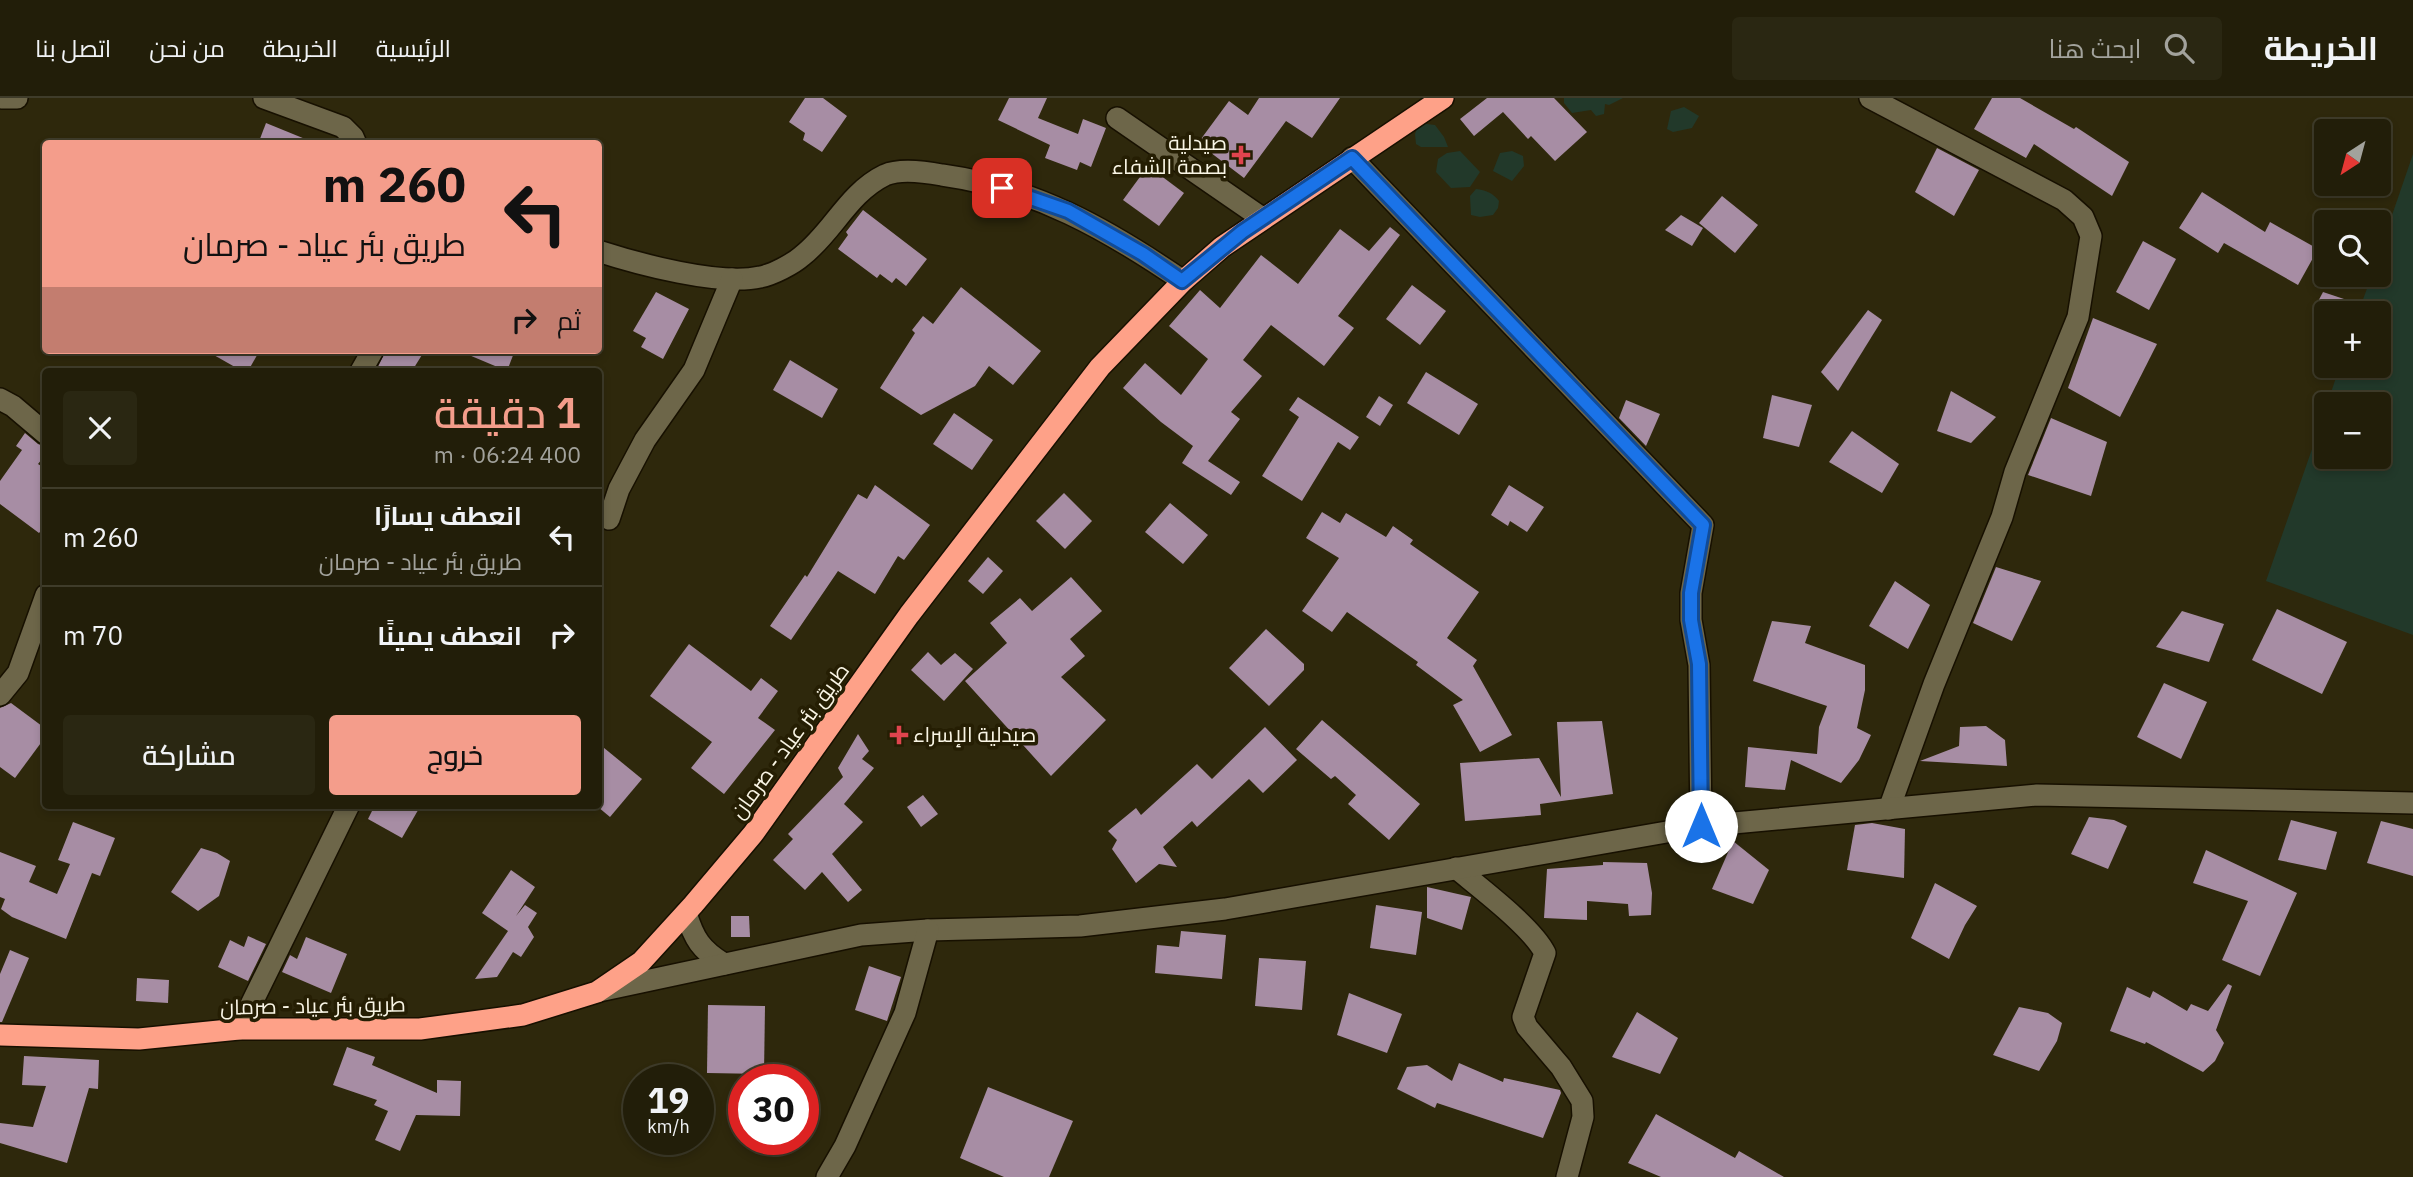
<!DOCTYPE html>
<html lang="ar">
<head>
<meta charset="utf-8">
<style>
	body { margin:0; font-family:"IBM Plex Sans",Cairo,sans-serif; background:#2a2712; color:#f1f3f6; direction:rtl; height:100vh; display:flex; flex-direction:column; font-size:26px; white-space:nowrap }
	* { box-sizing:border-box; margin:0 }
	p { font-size:23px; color:#a2a29c }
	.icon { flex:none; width:38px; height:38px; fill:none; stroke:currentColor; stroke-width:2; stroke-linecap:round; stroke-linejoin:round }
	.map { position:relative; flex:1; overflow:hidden; direction:ltr }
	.details { position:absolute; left:42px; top:270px; width:560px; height:441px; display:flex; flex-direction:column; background:#221e09; border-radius:7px; box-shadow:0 4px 10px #0003,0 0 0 2px #3f3c2a; direction:rtl }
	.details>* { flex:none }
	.banner { position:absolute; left:42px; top:42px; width:560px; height:214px; border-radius:7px; box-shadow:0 4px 10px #0003,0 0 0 2px #3f3c2a; direction:rtl; background:#f49d8b; color:#111; overflow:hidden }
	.needle { width:46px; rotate:216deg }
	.tools { position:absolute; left:2314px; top:21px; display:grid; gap:14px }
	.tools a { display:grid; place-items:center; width:77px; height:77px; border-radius:7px; background:#221e09; box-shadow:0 4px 10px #0003,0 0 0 2px #3f3c2a; font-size:35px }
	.speed { position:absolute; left:623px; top:966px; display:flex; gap:14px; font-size:35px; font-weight:700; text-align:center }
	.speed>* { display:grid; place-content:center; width:91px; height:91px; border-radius:50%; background:#221e09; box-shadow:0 4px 10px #0003,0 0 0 2px #3f3c2a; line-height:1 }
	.speed small { font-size:18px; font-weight:400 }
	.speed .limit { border:10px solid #d22; background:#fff; color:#111 }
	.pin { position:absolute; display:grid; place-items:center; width:60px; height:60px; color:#fff; margin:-30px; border-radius:14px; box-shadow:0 4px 10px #0006 }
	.me { position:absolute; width:77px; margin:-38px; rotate:0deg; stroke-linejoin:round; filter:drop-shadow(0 0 5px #0008) }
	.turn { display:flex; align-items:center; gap:24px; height:147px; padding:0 21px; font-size:32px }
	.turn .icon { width:91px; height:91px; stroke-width:2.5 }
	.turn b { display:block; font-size:49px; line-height:60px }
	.then { display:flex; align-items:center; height:66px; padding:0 21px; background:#0003; gap:14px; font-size:26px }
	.round { display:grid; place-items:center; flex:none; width:74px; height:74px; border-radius:7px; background:#2a2712 }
	.head { display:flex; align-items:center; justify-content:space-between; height:119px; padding:0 21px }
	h1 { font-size:42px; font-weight:600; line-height:52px; color:#f49d8b }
	.button { display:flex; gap:14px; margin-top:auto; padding:14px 21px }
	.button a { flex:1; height:80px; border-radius:7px; background:#f49d8b; color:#111; font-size:28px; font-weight:600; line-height:80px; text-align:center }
	.button a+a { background:#2a2712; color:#f1f3f6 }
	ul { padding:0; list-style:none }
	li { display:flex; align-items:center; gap:21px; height:98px; padding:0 21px; border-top:2px solid #3f3c2a }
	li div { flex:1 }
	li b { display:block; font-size:26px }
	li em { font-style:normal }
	header { display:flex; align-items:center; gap:42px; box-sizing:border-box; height:98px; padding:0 35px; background:#221e09; border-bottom:2px solid #3f3c2a }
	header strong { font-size:33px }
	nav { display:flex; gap:38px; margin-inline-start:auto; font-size:24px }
	.search { width:490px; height:63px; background:#2a2712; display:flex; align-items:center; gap:18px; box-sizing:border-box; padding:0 24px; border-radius:7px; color:#a2a29c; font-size:26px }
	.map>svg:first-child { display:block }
	.green { fill:#22392a }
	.building { fill:#a78da4 }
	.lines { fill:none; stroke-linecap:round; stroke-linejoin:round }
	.minor-casing { stroke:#171000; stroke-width:24 }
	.highway-casing { stroke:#171000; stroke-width:24 }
	.minor { stroke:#6d6649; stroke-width:21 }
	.highway { stroke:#fea188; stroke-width:21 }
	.route-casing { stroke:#114b97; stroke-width:18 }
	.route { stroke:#1a73e8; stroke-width:12 }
	.health-dot { fill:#e0444e; stroke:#251e03; stroke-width:2.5 }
	.labels { text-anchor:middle; stroke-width:7; stroke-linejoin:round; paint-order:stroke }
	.poi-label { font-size:21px; fill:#f9f5e5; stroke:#251e03; text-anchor:end }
	.street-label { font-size:21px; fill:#f9f5e5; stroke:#251e03 }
</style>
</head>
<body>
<header>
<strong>الخريطة</strong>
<div class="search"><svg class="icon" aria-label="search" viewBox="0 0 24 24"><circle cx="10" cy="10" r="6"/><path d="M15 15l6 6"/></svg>ابحث هنا</div>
<nav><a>الرئيسية</a><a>الخريطة</a><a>من نحن</a><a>اتصل بنا</a></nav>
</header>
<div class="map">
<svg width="2413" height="1079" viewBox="0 0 2413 1079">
	<rect width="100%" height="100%" fill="#2e280c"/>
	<g class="green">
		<path d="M1564,0h59l-14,7 -4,-1 -1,10 -8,2 -5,-6 -19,3 -8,-10z"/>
		<path d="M1684,9l15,9 -7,12 -19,4 -6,-3 4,-18z"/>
		<path d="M1419,25l16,2 9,12 4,10h-27l-5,-3 -1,-10z"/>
		<path d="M1460,53l20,21 -10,15 -19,1 -15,-16 2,-13 9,-6z"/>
		<path d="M1512,53l11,5 1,10 -12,15 -19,-10 7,-18z"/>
		<path d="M2413,56v481l-147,-54 60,-172v48h52v-53h-51l13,-38h38v-53h-20l14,-38h6v-19z"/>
		<path d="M1476,91c10,1 17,4 23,12l-1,7 -5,7 -13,2 -9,-2 -1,-19z"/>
	</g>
	<g class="building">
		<path d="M805,0h18l24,18 -25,36 -19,-12 2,-7 -16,-11z"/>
		<path d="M1009,0h38l-9,20 40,16 5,-15 23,9 -15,39 -11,-5 -3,8 -32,-12 5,-13 -52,-25z"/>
		<path d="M1259,0h81l-28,40 -26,-17 -42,57 -46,-35 31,-42 19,14z"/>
		<path d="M1487,0h67l33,34 -32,29 -24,-25 -3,3 -25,-27 -29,24 -14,-17z"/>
		<path d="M1992,0h28l54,31 2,-2 53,35 -17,34 -78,-52 -8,14 -52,-29z"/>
		<path d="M266,25l49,20v1h-57z"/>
		<path d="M1937,50l42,22 -25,46 -39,-24z"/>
		<path d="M1148,68l36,27 -25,33 -36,-26z"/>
		<path d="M2202,94l63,40 5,-10 48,27 -20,36 -74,-42 -6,10 -39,-25z"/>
		<path d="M1722,98l36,29 -23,28 -36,-30z"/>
		<path d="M863,112l64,49 -21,27 -10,-8 -4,5 -12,-9 -3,4 -39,-29 10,-14 -2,-3z"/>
		<path d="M1681,117l22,13 -11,18 -27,-16z"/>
		<path d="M1390,129l10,8 -62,81 16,12 -30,38 -53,-41 -28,35 19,16 -31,36 9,7 -32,42 32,21 -9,13 -49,-32 11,-17 -32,-24 -38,-34 22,-25 36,32 27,-36 -39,-33 31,-36 20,18 41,-53 37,29 42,-55 29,22z"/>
		<path d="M2143,143l33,18 -27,51 -33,-18z"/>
		<path d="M1412,187l34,26 -26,34 -34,-26z"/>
		<path d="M961,189l80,64 -28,34 -24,-19 -14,20 -54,29 -41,-27 35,-55 -3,-3 11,-14 10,8z"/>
		<path d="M656,194l33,17 -26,50 -22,-12 5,-9 -13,-7z"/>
		<path d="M2323,194l54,18 -1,3h-64z"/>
		<path d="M1868,212l14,10 -44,71 -17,-19z"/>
		<path d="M2093,220l64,26 -37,73 -52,-29z"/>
		<path d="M205,252h55l-12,21h-6z"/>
		<path d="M386,252h39l-13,21h-36z"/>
		<path d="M457,252h58l-8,21z"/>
		<path d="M790,262l48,29 -16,29 -49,-28z"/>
		<path d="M1426,274l52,32 -19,31 -52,-32z"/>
		<path d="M1951,293l45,26 -25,26 -34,-12z"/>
		<path d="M1772,297l40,10 -13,42 -36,-9z"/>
		<path d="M1379,298l14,9 -13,21 -14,-9z"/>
		<path d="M1298,299l61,40 -9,13 -12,-8 -36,59 -40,-25 37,-59 -10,-7z"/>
		<path d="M1626,302l34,14 -14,32 -27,-28z"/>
		<path d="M954,315l39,27 -21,30 -39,-26z"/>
		<path d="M2051,320l56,24 -16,54 -63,-21z"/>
		<path d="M1852,333l47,33 -17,29 -53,-31z"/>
		<path d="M25,335l13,11 8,3v7l-8,10 8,5v56l-7,8 -39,-29v-23l22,-31 -6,-4z"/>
		<path d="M875,387l55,40 -26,35 -6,-4 -23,38 -37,-23 -47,69 -21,-14 35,-51 2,2 51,-83 9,5z"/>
		<path d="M1509,387l35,22 -17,25 -17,-11 -2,5 -17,-11z"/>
		<path d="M1064,395l28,28 -27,28 -29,-28z"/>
		<path d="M1170,405l38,32 -25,29 -38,-32z"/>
		<path d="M1322,414l18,11 6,-10 40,24 7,-11 20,14 -3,4 69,48 -32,46 30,22 -4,6 39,69 -32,17 -27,-47 10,-5 -47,-35 2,-3 -71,-50 -15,20 -30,-21 37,-53 -33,-20z"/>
		<path d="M988,459l15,14 -20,23 -15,-13z"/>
		<path d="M1996,469l45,14 -29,60 -39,-18z"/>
		<path d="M1071,479l31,34 -32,28 15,17 -24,21 45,43 -55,56 -86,-95 42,-38 -17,-20 30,-25 12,13z"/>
		<path d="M1895,483l35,24 -22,44 -39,-23z"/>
		<path d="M2277,511l70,33 -25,52 -70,-34z"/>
		<path d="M2182,513l42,13 -15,38 -53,-15z"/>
		<path d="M1772,523l39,5 -6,17 60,22v25l-8,38 14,7 -12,25 -18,23 -50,-23 -6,30 -40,-3 3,-40 69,7 2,-27 8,-21 -74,-25z"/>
		<path d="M1266,531l38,35v6l-35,36 -40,-38z"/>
		<path d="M689,546l62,47 10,-13 17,13 -20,27 17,12 -51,64 -33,-26 21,-26 -62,-46z"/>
		<path d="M928,554l13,13 14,-12 18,16 -29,32 -33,-31z"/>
		<path d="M2164,585l43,19 -26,57 -44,-22z"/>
		<path d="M11,605l35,26v7l-31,42 -15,-11v-59z"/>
		<path d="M1322,622l98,84 -31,36 -41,-36 8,-9 -21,-19 -4,3 -35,-30z"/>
		<path d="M1602,623l11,73 -73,10 1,11 -76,6 -5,-58 79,-5 22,39 -4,-75z"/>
		<path d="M1986,628l19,14 2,26 -87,-5 39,-15 1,-19z"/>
		<path d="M1265,629l32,33 -34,33 -14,-14 -52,48 -5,-6 -29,26 14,20 -18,-3 -23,19 -24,-34 5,-9 -9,-9 28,-23 5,7 56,-51 15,15z"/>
		<path d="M858,636l11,17 -7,8 12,9 -30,36 19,18 -31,32 30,36 -14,12 -26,-30 -17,18 -32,-30 20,-21 -5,-5 55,-57 -5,-9z"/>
		<path d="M598,645l44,36 -32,38 -12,-10z"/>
		<path d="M923,697l15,19 -17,13 -14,-20z"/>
		<path d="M375,707h46l-19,33 -34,-19z"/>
		<path d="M2089,719l25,3 13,6 -19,43 -37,-15z"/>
		<path d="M2291,722l46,12 -11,38 -48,-10z"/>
		<path d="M2381,723l32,8v47l-46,-13z"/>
		<path d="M73,724l42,16 -15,38 -8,-3 -26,66 -54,-22 -11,-8 4,-10 -5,-2v-45l36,14 -7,16 28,12 13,-30 -12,-4z"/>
		<path d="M1872,725l33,6 -1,49 -57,-8 8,-45z"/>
		<path d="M1733,743l36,29 -16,34 -41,-15z"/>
		<path d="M201,750l16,5 13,8 -11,35 -21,15 -27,-19z"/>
		<path d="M2206,752l91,43 -37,83 -38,-16 26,-59 -55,-18z"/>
		<path d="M1603,764l44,1 5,30 -1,22 -22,1 -1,-12 -41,-3v19l-43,-2 3,-49 56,-4z"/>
		<path d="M511,772l24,17 -19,29 9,-11 12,8 -9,14 6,10 -13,20 -8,-5 -16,25 -22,2 33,-48 -26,-18z"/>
		<path d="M1935,785l42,23 -12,19 -16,34 -38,-21z"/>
		<path d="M1427,789l44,10 -9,33 -35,-12z"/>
		<path d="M1376,807l46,7 -6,43 -46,-7z"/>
		<path d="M731,818h18l1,21h-19z"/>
		<path d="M1181,833l45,4 -4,44 -67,-6 2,-28 22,2z"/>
		<path d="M248,838l18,8 -18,37 -30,-14 12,-27 14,7z"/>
		<path d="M306,839l41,17 -16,39 -49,-21 8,-17 7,4z"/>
		<path d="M10,852l19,8 -27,64h-2v-48z"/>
		<path d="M1259,860l47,3 -4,49 -47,-4z"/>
		<path d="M869,868l32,11 -14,44 -32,-11z"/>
		<path d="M137,880l32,2 -1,23 -32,-2z"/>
		<path d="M2228,886l4,2 -16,44 8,13 -9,18 -12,11 -57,-30 -1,2 -35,-13 17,-44 23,11 3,-7 34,20 4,-7 17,7z"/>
		<path d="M1349,895l53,21 -15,39 -50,-18z"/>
		<path d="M708,907l57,1 -1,68 -57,-1z"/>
		<path d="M2019,909l29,6 14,10 -5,18 -18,30 -46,-16z"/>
		<path d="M1637,914l41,26 -18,36 -48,-17z"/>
		<path d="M347,949l28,10 -3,8 65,28v-13l24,1 -1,35 -44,-1 -16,36 -25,-11 13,-29 -14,-6 3,-5 -44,-15z"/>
		<path d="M24,958l75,4 -1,29 -9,-1 -22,75 -67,-20v-20l33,4 13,-41 -24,-1z"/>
		<path d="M1459,965l44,19 1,-4 56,12 1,3 -18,45 -106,-35 -2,5 -38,-19 10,-22 20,-2 25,16z"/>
		<path d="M988,989l85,34 -24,56h-45l-44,-19z"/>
		<path d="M1656,1016l79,44 4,-7 45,26h-123l-33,-14z"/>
	</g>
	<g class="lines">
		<g class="minor-casing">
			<g id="minor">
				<path d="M2,0h15"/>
				<path d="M264,0l79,29 10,10 3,7"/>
				<path d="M1870,0l194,102 19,17 8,19 -13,81 -63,155 -13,45 -68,167 -45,125"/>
				<path d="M1117,20l145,100"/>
				<path d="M1352,60l351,367 -12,68v27l8,45 2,161"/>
				<path d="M598,153c40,13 122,35 162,26 12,-2 33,-13 42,-21 31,-24 46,-63 83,-81 16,-7 41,-3 57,0 93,13 165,54 241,106"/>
				<path d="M361,273l12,-21"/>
				<path d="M0,301l13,7 33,28"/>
				<path d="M609,421l10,-30 26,-49 49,-70 38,-91"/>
				<path d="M0,597l18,-22 28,-78"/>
				<path d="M1456,770c24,20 76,59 89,85l-22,64 4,10 34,40 21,34 1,16 -16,60"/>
				<path d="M686,815c8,26 15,37 38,51"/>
				<path d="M599,893l262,-56 67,-5 152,-4 145,-17 476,-83 336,-31 376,8"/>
				<path d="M239,931l110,-224"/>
				<path d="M827,1079l18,-31 60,-133 23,-83"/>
			</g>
		</g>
		<g class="highway-casing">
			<path id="highway" d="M0,937l139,4 100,-10h181l103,-14 74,-23 44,-30 52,-57 60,-71 156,-219 191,-248 83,-86 39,-34 221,-149"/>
		</g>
		<use href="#minor" class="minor"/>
		<use href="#highway" class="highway"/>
	</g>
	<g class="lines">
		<g class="route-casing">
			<path id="route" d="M1002,90l66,23 75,43 39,27 60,-49 110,-74 351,367 -12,68v27l8,44 2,162"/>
		</g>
		<use href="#route" class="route"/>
	</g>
	<g class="health-dot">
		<path d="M1237.5 46.5h7v7h7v7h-7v7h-7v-7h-7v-7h7z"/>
		<path d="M895.5 626.5h7v7h7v7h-7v7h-7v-7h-7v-7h7z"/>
	</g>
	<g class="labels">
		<g class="poi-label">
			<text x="1227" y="52">صيدلية<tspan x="1227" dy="24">بصمة الشفاء</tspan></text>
			<text x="913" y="644" text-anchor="start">صيدلية الإسراء</text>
		</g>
		<g class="street-label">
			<text transform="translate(790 643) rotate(-54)" y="7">طريق بئر عياد - صرمان</text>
			<text transform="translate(313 908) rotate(-1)" y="7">طريق بئر عياد - صرمان</text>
		</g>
	</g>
</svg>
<div class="tools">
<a><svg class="needle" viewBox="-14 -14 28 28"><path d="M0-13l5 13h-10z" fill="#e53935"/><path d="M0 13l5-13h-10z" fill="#a2a29c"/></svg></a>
<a><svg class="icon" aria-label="search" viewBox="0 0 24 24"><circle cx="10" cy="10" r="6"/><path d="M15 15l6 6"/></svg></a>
<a>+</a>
<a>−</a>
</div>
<div class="speed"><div>19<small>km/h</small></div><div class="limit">30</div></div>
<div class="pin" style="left:1002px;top:90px;background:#d93025"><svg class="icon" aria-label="arrive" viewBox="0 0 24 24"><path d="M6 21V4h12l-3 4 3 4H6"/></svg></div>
<svg class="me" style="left:1701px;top:728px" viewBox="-20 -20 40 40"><circle r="19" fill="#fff"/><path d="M0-13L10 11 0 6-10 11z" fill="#1a73e8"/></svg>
<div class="banner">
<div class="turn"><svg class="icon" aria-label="left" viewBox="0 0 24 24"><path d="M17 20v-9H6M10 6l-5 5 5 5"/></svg><div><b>260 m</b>طريق بئر عياد - صرمان</div></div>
<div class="then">ثم<svg class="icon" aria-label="right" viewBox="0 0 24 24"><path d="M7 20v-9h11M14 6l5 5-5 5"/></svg></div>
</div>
<section class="details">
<div class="head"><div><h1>1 دقيقة</h1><p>400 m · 06:24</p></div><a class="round"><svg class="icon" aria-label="close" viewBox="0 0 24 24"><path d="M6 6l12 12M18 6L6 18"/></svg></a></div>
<ul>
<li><svg class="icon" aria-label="left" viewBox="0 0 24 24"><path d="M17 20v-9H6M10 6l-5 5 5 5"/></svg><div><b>انعطف يسارًا</b><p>طريق بئر عياد - صرمان</p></div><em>260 m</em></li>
<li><svg class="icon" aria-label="right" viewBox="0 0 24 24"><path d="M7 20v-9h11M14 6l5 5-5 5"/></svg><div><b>انعطف يمينًا</b></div><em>70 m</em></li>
</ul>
<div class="button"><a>خروج</a><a>مشاركة</a></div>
</section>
</div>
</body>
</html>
